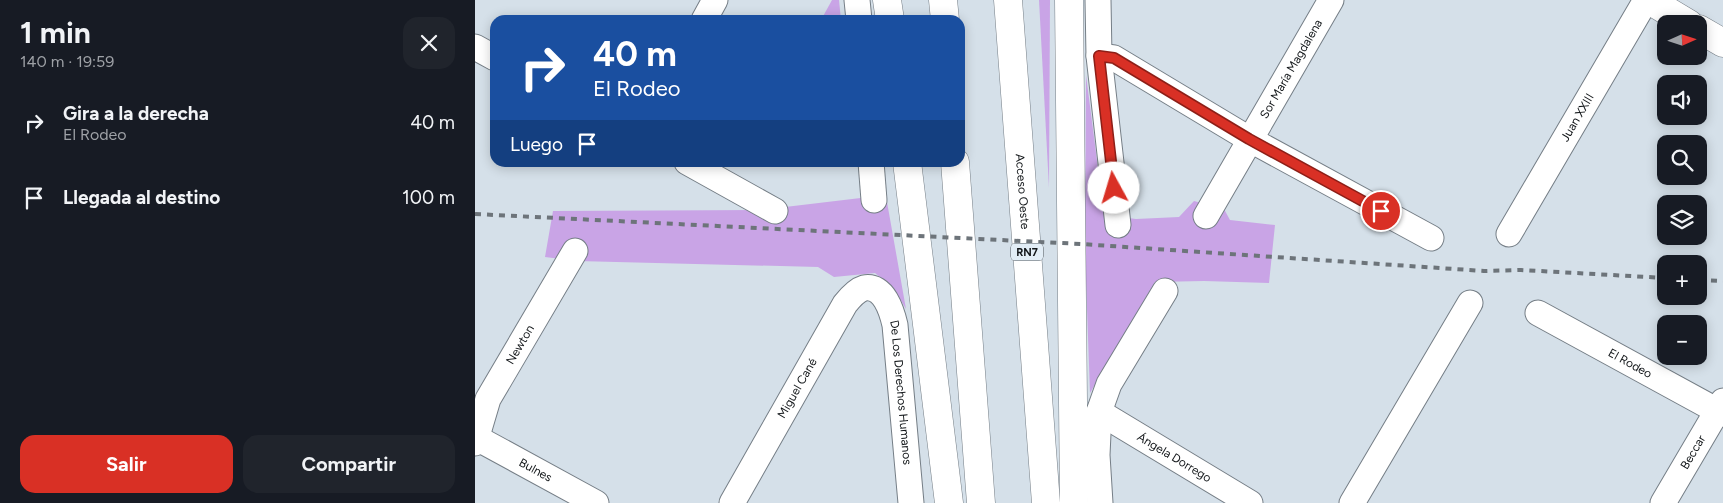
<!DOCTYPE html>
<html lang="es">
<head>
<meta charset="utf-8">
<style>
	body { margin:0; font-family:Figtree,sans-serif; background:#20242c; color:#f1f3f6; height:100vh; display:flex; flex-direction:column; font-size:19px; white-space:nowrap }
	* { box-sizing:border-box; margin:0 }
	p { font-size:16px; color:#9ea1a6 }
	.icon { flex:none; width:28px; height:28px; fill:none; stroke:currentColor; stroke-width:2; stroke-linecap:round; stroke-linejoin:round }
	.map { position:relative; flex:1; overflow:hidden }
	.side { display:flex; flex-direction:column; background:#171b24; width:475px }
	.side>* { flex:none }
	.guide { position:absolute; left:15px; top:15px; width:475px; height:152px; border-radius:15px; box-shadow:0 2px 12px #0003; background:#1a4fa0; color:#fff; overflow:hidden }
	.needle { width:32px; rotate:87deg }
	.tools { position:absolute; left:1182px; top:15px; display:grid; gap:10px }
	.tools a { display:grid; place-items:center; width:50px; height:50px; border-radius:10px; background:#171b24; box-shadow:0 2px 12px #0003; font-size:25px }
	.pin { position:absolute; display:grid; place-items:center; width:42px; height:42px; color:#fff; margin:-21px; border:2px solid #fff; border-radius:50%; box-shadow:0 1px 5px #0007 }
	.me { position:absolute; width:55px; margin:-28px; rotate:354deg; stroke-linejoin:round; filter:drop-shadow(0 0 4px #0008) }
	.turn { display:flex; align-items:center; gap:18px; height:105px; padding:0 20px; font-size:22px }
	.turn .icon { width:65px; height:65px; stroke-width:2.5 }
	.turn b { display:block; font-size:35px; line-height:42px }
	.then { display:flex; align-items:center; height:48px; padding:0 20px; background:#0003; gap:10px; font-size:19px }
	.round { display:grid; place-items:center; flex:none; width:52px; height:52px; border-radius:15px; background:#20242c }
	.summary { display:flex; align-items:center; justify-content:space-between; height:85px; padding:0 20px }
	h1 { font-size:30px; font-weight:700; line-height:38px }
	.primary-button { display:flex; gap:10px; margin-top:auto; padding:10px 20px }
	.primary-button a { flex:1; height:58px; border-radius:15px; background:#d93025; color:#fff; font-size:20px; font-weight:700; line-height:58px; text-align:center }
	.primary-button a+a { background:#20242c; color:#f1f3f6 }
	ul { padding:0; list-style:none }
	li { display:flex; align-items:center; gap:15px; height:75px; padding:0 20px }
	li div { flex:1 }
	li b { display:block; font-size:19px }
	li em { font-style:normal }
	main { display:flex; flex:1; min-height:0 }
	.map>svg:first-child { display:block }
	.green { fill:#c9a4e6 }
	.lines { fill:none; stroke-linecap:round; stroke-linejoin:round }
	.street-casing { stroke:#757e86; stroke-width:27 }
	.secondary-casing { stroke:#757e86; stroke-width:29 }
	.highway-casing { stroke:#757e86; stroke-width:29 }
	.street { stroke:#fff; stroke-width:25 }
	.secondary { stroke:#fff; stroke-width:28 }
	.highway { stroke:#fff; stroke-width:28 }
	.rail { stroke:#6d747a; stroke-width:4; stroke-dasharray:6 6; stroke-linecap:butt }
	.route-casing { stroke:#8d1f18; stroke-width:12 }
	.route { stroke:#d93025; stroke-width:9 }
	.labels { text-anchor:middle; stroke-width:5; stroke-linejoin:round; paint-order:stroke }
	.shield { fill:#e2edf6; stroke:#4f555a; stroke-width:1 }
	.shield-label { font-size:11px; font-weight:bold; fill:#101417 }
	.street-label { font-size:12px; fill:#101417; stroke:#e2edf6 }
</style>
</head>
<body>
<main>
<section class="side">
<div class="summary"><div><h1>1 min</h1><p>140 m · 19:59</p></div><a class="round"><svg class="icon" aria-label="close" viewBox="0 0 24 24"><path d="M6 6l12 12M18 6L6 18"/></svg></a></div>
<ul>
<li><svg class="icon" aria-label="right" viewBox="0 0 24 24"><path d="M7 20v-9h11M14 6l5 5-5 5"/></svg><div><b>Gira a la derecha</b><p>El Rodeo</p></div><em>40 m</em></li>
<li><svg class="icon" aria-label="arrive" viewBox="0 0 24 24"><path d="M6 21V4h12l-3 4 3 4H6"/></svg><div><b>Llegada al destino</b></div><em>100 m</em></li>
</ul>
<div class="primary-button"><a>Salir</a><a>Compartir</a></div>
</section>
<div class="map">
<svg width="1248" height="503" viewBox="0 0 1248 503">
	<rect width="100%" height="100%" fill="#d5e0e9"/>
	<g class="green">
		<path d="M357,0h7l2,20h-20z"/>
		<path d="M564,0h11l-1,188z"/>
		<path d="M611,75l18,140 32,4 43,-2 15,-16 30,8 6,11 45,5 -6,58 -65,-2 -49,1 -65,111 -5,-141z"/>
		<path d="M394,197l18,5 19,107 -12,-20 -19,-16 -41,4 -16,-10 -241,-6 -32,-4 8,-46 206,-1z"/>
	</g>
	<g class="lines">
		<g class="street-casing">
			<g id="street">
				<path d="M382,0l2,20"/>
				<path d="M623,0l1,56 19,169"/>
				<path d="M229,20l11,-20"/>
				<path d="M0,47l20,11"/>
				<path d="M624,56l15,2 135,81 182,99"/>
				<path d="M212,162l88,49"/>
				<path d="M396,162l3,38"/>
				<path id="s1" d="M731,216l125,-216"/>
				<path id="s2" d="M1034,234l137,-234"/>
				<path id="s3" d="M1063,313l185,101"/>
				<path id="s4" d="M624,412l151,91"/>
				<path id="s5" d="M0,437l121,66"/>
				<path id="s6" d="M0,443l13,-44 87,-148"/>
				<path id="s7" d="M257,503l113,-199c4,-5 12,-14 19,-16 20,-4 28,24 31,37l16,178"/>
				<path d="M625,503l-3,-48 2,-43 10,-28 56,-93"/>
				<path d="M877,503l118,-200"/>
				<path id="s8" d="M1188,503l60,-102"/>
			</g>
		</g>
		<g class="secondary-casing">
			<g id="secondary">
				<path d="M1174,0l40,24"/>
				<path d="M1224,29l24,14"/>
			</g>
		</g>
		<g class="highway-casing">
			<g id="highway">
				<path d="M412,0l3,20"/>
				<path d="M468,0l2,20"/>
				<path id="s9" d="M533,0l38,503"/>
				<path d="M594,0l5,503"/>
				<path d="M432,162l42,341"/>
				<path d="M480,162l26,341"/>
			</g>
		</g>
		<use href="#street" class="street"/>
		<use href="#secondary" class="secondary"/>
		<use href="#highway" class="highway"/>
		<g class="rail">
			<path d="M0,214l606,30 403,27 37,-1 145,8"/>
			<path d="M1224,280l24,1"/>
		</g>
	</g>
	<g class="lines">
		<g class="route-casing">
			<path id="route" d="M639,188l-15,-132 15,2 135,81 132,72"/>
		</g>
		<use href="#route" class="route"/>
	</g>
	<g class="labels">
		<rect class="shield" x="536" y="243.5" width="32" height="17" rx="4"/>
		<g class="shield-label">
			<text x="552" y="256">RN7</text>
		</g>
		<g class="street-label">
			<text dy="4" stroke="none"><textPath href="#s1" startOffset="170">Sor María Magdalena</textPath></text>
			<text dy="4" stroke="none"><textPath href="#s2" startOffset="135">Juan XXIII</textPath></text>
			<text dy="4" stroke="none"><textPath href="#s9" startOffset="192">Acceso Oeste</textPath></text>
			<text dy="4" stroke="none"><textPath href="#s6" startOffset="109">Newton</textPath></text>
			<text dy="4" stroke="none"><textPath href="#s3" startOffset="105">El Rodeo</textPath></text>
			<text dy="4" stroke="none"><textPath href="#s7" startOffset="132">Miguel Cané</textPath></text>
			<text dy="4" stroke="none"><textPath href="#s7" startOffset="375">De Los Derechos Humanos</textPath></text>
			<text dy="4" stroke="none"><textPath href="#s8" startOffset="59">Beccar</textPath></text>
			<text dy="4" stroke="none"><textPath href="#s4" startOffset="88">Ángela Dorrego</textPath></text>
			<text dy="4" stroke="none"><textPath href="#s5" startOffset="69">Bulnes</textPath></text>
		</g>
	</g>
</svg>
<div class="tools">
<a><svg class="needle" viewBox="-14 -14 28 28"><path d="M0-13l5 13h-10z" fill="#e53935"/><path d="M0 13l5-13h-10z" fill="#9ea1a6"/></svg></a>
<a><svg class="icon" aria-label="sound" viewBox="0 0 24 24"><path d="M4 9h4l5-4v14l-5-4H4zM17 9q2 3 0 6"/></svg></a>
<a><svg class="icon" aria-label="search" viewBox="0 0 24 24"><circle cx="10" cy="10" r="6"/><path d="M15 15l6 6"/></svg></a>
<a><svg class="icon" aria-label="layers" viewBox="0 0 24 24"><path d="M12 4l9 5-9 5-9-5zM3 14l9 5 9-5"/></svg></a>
<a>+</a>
<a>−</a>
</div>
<div class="pin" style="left:906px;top:211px;background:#d93025"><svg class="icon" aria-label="arrive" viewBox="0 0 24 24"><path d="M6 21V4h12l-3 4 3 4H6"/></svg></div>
<svg class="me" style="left:639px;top:188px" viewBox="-20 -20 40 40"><circle r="19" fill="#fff"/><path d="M0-13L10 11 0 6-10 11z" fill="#d93025"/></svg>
<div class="guide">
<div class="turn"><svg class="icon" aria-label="right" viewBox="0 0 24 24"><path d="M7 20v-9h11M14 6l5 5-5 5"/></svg><div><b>40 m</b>El Rodeo</div></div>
<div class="then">Luego<svg class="icon" aria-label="arrive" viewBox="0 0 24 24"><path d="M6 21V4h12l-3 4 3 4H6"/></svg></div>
</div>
</div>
</main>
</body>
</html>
